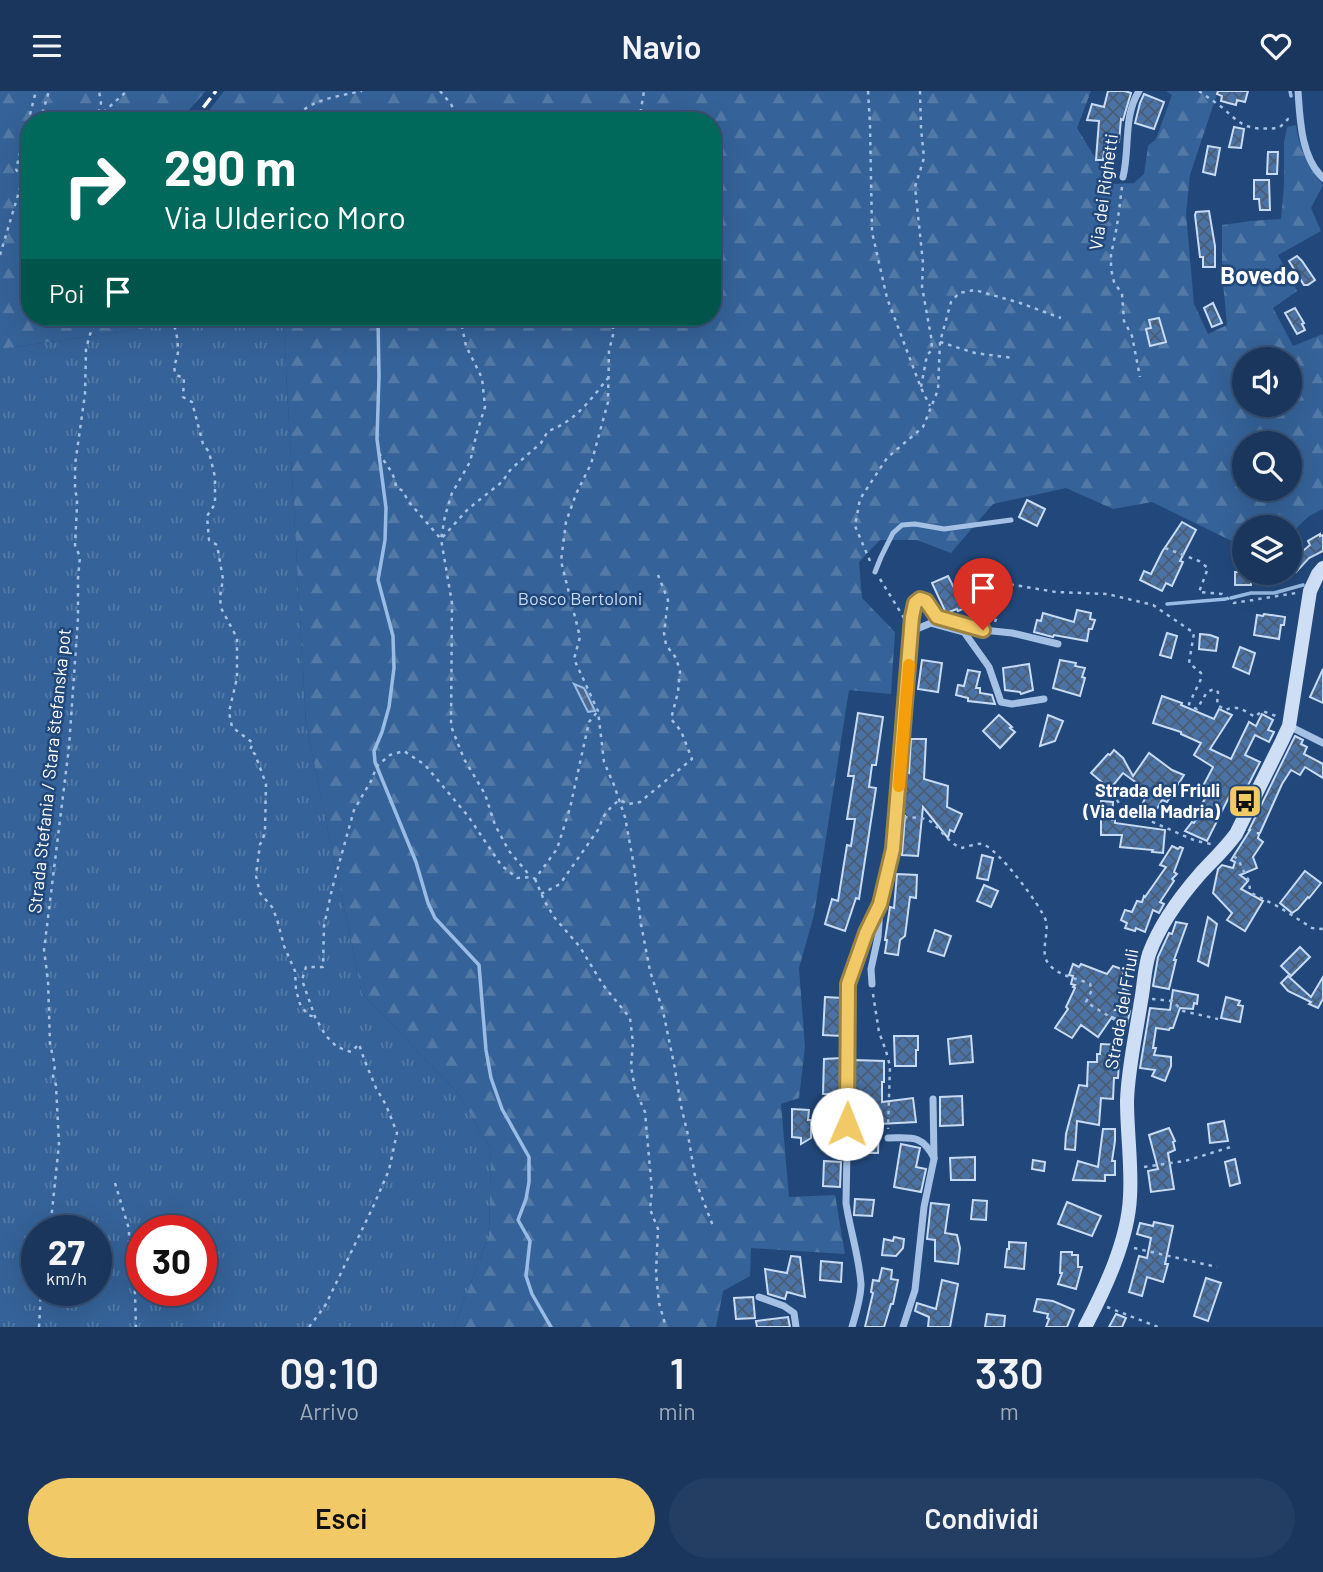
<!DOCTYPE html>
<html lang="it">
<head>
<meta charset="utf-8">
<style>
	body { margin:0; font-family:Barlow,sans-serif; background:#233e62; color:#f1f3f6; height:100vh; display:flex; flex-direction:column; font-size:26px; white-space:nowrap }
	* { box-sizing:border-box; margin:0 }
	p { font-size:23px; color:#9fabbb }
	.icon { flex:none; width:38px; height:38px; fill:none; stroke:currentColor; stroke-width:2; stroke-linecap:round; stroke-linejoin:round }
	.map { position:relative; height:1236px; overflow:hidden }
	.drawer { display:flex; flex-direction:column; background:#1a365c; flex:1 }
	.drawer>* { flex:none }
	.guide { position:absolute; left:21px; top:21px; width:700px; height:214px; border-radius:28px; box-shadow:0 7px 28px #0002,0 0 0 2px #385072; background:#00695c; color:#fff; overflow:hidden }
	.buttons { position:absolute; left:1232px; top:256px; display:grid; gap:14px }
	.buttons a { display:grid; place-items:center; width:70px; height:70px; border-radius:50%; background:#1a365c; box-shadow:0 7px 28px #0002,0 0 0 2px #385072; font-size:35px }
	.speed { position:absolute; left:21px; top:1124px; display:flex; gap:14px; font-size:35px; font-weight:700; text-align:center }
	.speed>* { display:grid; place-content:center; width:91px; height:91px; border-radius:50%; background:#1a365c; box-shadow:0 7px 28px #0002,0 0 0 2px #385072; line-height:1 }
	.speed small { font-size:18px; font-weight:400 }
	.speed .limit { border:10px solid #d22; background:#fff; color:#111 }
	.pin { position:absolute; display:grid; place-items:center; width:60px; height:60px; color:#fff; margin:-72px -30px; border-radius:50% 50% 50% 0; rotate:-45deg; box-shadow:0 0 7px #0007 }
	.pin .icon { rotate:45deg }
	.me { position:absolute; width:77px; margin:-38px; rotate:1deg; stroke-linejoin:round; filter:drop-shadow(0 0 5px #0008) }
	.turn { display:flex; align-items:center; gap:24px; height:147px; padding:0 28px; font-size:32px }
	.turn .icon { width:91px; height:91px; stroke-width:2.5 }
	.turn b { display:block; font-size:49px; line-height:60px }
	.then { display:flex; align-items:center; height:66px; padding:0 28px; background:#0003; gap:14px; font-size:26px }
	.eta { display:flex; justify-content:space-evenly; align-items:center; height:119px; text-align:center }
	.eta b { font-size:42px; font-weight:600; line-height:49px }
	.cta { display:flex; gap:14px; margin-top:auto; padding:14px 28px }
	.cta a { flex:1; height:80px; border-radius:42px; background:#f1c966; color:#111; font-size:28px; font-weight:600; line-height:80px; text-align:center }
	.cta a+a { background:#233e62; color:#f1f3f6 }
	header { display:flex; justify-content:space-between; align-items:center; height:91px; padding:0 28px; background:#1a365c; font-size:32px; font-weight:600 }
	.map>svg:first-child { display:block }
	.grass { fill:url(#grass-tufts); fill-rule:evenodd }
	.forest { fill:url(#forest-firs); fill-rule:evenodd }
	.water { fill:url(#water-waves); stroke:#98bce6; stroke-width:2 }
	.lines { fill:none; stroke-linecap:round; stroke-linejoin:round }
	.stream { stroke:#98bce6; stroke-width:3.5 }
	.building { fill:url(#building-cross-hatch); stroke:#c7dbf4; stroke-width:2 }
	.path { stroke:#a4c1e5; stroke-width:2.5; stroke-dasharray:3.5 5; stroke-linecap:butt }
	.lane { stroke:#a4c1e5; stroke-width:5 }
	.street { stroke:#a4c1e5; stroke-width:7 }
	.secondary { stroke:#cedef5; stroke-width:14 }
	.rail { stroke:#fff; stroke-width:3.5; stroke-dasharray:12 5; stroke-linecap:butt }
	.route-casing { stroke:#9d8342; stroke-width:18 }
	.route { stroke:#f1c966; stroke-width:12 }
	.slow { stroke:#f59e0b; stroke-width:12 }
	.labels { text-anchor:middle; stroke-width:5; stroke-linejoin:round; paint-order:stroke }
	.street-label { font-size:18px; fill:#fff; stroke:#22487b }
	.park-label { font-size:18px; fill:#c7dbf4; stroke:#22487b }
	.poi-label { font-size:18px; font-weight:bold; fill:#fff; stroke:#22487b; text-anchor:end }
	.district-label { font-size:24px; font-weight:bold; fill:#fff; stroke:#22487b }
</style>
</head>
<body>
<header><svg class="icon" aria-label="menu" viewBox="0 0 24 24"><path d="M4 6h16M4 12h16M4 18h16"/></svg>Navio<svg class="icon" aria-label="heart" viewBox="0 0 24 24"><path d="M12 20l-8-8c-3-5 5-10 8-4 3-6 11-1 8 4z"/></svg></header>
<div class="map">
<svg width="1323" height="1236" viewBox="0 0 1323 1236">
	<defs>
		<pattern id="grass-tufts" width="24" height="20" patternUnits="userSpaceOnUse" patternTransform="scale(1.75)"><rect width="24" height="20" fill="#356298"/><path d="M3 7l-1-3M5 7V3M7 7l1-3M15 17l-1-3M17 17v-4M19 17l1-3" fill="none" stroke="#537aa7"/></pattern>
		<pattern id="forest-firs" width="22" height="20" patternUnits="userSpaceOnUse" patternTransform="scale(1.75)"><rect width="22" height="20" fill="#356298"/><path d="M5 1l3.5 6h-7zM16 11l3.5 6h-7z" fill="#537aa7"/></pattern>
		<pattern id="water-waves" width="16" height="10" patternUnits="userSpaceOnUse" patternTransform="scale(1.75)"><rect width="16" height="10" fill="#4d698e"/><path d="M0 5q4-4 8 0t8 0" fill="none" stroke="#68809f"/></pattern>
		<pattern id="building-cross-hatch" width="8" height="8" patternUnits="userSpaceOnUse" patternTransform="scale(1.75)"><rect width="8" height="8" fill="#4a72a4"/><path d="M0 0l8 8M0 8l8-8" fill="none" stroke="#4b5d74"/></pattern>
	</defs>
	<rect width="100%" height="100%" fill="#22487b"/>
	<path class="grass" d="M225,226h58l23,407 56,270 95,98 34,57 -2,86 -35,92h-454v-978zM37,1139h59v60h-59zM142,1139h59v60h-59z"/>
	<g class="forest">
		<path d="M0,0h206l-27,30h-149v196h195l-225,32z"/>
		<path d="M224,0h867l-14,37 34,56 23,-1 10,-9 4,-28 8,-7 16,-44 -6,-4h52l-28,84 -4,38 8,91 14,30 19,-9 -5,-53v-47l29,-4 30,-2 3,-35v-41l3,-16 9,-2c3,24 13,41 27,60l-12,23 10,23 -43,24 19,36 -24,17 20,38 30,-12v175l-14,7 -19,18v-7h-46v20l-92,-45 -39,7 -47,-21 -73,16 -42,49 -34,-13h-37l-21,22 3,36 33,34 -4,62 -42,-4 -35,225 -15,53 6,79 -6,51 -18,6 8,93 46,-2 10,59 -94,-6 -1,28 -27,15 -7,36h-262l35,-92 2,-86 -34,-57 -95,-98 -56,-270 -23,-407h429v-196h-511zM1244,268h46v45h-46zM1244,352h46v45h-46z"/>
	</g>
	<path class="water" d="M574,593l10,4 11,23 -7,1z"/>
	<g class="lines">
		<g class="stream">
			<path d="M1290,0l1,5"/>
			<path d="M378,226l1,59 -2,63 9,69 -1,32 -7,40 15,56 1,32 -5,39 -7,25 -8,19 1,11 41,100 12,41 7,15 44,47 7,85 5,28 11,31 27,48v25l-3,17 -8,21 12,21 -4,35 6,18 19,33"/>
			<path d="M1231,507l20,-5h23l29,-8"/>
			<path d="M1167,513l59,-5"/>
		</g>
	</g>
	<g class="building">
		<path d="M1108,0h17l6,2 -8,27 -2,-1 -2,23 -13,-1 -3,19h-7l3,-39 -12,-1 5,-16 12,3z"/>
		<path d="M1218,0h30l-3,11 -8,-2 -1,5 -15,-4 1,-5 -5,-2z"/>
		<path d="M1144,3l20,8 -10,27 -19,-6 5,-20z"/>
		<path d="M1234,36l10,2 -3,19 -12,-1z"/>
		<path d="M1208,55l12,2 -5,27 -12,-3z"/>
		<path d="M1268,61h10l-1,22h-10z"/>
		<path d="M1254,89h15l1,30h-10l-1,-11h-5z"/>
		<path d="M1209,120l6,35v21h-12v-10h-3l-5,-42 1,-3z"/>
		<path d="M1297,165l5,5 13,19 -7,5h-4l-15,-24z"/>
		<path d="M1213,212l9,20 -10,4 -8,-19z"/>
		<path d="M1295,217l9,15 -2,1 3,6 -8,4 -12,-21z"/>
		<path d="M1159,227l7,24 -16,4 -4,-17 5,-1 -2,-8z"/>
		<path d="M1027,409l18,9 -8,17 -18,-9z"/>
		<path d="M1182,431l14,8 -16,31 3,1 -11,24 -6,-3 -4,8 -22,-11 4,-9 7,3 11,-22z"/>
		<path d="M1320,443v2l3,-1v16l-14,7 -13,14 -6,-7v-16l7,7 13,-11 -2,-4z"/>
		<rect x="1235" y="481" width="16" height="13"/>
		<path d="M948,485l6,12 5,-2 3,8 5,-2 6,13 -15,6 -1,-2 -11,4 -14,-30z"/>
		<path d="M1077,519l14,3 -1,6 5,1 -3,9h-3l-2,12 -33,-6 -1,2 -19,-5 3,-12 4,1 2,-8 31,9z"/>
		<path d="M1264,523l21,3 -1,8h-3l-2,14 -25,-4 3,-20 6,1z"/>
		<path d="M1167,542l10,3 -6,22 -11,-3z"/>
		<path d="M1200,543l10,1 8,3 -2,13 -17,-2z"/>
		<path d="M1240,556l15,6 -6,21 -16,-7z"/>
		<path d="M922,569l20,3 -4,29 -20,-3z"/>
		<path d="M1060,569l16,3 -1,3 10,2 -3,9 3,1 -5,18 -27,-8z"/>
		<path d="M1029,573l4,26 -12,4 -1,-2 -15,-2 -2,-22z"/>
		<path d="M1323,578v34l-13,-6z"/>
		<path d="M968,579l12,2 -4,16h4v5l12,2 3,9 -27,-3v-3l-12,-3 2,-10 6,1z"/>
		<path d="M1162,605l20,7 -1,2 33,14 5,-10 13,6 -22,34 21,10 18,-37 7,4 6,-12 11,6 -5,10 6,2 -5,10 -14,-7 -10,20 15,7 -19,37 -11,-4 -23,46 -22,-10 7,-9 2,1 10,-17 -3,-1 10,-15 -8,-4 10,-19 -19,-12 7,-12 -20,-9v-2l-28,-9z"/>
		<path d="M858,622l25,4 -7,48h-4l-3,22 7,1 -17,111 -3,-1 -11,33 -20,-7 7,-25 6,2 9,-56 4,1 4,-27h-8l7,-43h-6z"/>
		<path d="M999,624l13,12 -2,1 5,4 -15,16 -17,-17z"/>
		<path d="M1048,624l15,6 -8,20 -15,5z"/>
		<path d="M1295,645l8,4 -2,4 6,3 -3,7 19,10v14l-18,-11 -5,8 -9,-5 -9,14 -22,49h-3l2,1 -1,4 5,4 -10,15 4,11 -17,7 8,6 -7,8 22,12 -18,30 -18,-11 5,-7 -19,-20 5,-24 4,-4 11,3 2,-6 -4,-2 19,-30h-1z"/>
		<path d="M911,648h15l-2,40 24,7 -1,21 15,7 -8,18 -4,-2 -2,8 -25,-31 -5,49 -16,-1 3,-39 -3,-1 4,-43 3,1z"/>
		<path d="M1114,659l9,8 10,18 16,-23 23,17 12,5 -17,27 -5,-2 -8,14 -13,-8 8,-14 -26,-19 -13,16 -19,-16 17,-19 2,1z"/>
		<path d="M1101,710l12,1 -1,18h3v3l50,7 -2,23 -11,-1 1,-2 -33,-3 2,-12h-21z"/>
		<path d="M1172,755l6,3 2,-2 3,1 -9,24 3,2 -5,5 2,2 -14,21 4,2 -5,9 -6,-3 -8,22 -9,-4 -1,3 -10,-3 2,-5 -6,-3 4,-10 7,2 5,-11 5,1 2,-6 1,1 21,-30 -6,-2z"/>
		<path d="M982,764l11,3 -5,22 -11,-2z"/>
		<path d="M1305,780l16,12 -12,15 -1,-1 -10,12 -6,4 -12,-10z"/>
		<path d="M897,783l20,1 -1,23 -6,-1 -5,39 -5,4 -2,15 -13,-2 2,-13h-2l5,-33 4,1z"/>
		<path d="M984,794l14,6 -7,16 -14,-6z"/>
		<path d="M1208,826l9,7 -9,42 -10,-5z"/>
		<path d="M1176,831l11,2 -13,36h2l-7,29 -16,-3 5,-29 11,-24 3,1z"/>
		<path d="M935,839l16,6 -7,20 -16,-5z"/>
		<path d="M1300,856l10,10 -19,19 -10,-10z"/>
		<path d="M1073,873l6,3 2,-3 26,10 6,-8 12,4 -5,11 6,2 -3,6 5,2 -13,19 15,1 -3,13 -15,-7 -14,20 -17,-12 -9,13 -17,-10 13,-19 -2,-2 9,-19 -2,-1 2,-2 -4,-1 2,-8 -4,-1z"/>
		<path d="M1288,885l23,21 12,-20v22l-5,9 -9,-4 2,-2 -23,-11 -7,-8z"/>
		<path d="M1173,899l25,5 -1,9 -3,-1 -1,6 -13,-1 -7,20h-3l-1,2 -13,-2 -3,20h3l-2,7 17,2v9l-6,15 -13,-5 3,-6 -15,-2 10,-60 20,2z"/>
		<path d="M825,906l17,1v38l-19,-1z"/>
		<path d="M1226,906l14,4 -2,4 5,1 -3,16 -19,-4z"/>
		<path d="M894,945h24v14h-2v16h-21z"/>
		<path d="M971,945l2,26 -23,2 -2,-25z"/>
		<path d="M1101,953l19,1 -2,33h-4l-1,21 -12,-1 -2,27 -22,-4 -2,29 -10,-1 1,-15 13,-49 8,1 1,-24h9v-8h3z"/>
		<path d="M842,967v36h-19l1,-35z"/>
		<path d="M854,969l30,1v21h-2v20l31,-4 3,24 -37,2 -1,29h-20v-20l3,-1v-24h-2v-14h-5z"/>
		<path d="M962,1005l1,29 -23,1v-29z"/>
		<path d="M792,1018l17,1 -1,10h3v18l-10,6v-6l-9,-1z"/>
		<path d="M1224,1030l4,20 -18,2 -2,-19z"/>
		<path d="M1169,1037l6,13 -2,1 2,8 -7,3 6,36 -23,3 -3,-21 10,-2 -9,-34z"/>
		<path d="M1103,1038h12v12l-3,20h3v14h-10v6l-32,-1 5,-19 20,6z"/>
		<path d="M901,1053l19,4 -4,19 10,2 -5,23 -27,-5z"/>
		<path d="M975,1066v23h-24l-1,-22z"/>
		<path d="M1235,1068l5,24 -10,3 -5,-24z"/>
		<path d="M1033,1069l12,2 -1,9 -12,-2z"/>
		<path d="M824,1070l17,1 -1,25 -17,-1z"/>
		<path d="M855,1108l19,1 -2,16 -18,-1z"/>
		<path d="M973,1109l14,1 -1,19 -15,-1z"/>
		<path d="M1067,1111l34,14 -9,20 -34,-12z"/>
		<path d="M931,1112l18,2 -4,28 12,2 3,13 -2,16 -23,-3v-21l-8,-1z"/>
		<path d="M1154,1131l19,4 -8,38h3l-5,18 -16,-5 -5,19 -13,-4 10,-36 8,2 4,-20 -14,-4 3,-11 13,3z"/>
		<path d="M894,1146l10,2 -1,9 -7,8 -14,-1 2,-16 9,2z"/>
		<path d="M1009,1151l17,1 -2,26 -19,-2 2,-18h2z"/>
		<path d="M1061,1161h11v3h6v12h4l-6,22 -18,-5 4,-11h-2z"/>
		<path d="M791,1165l9,1 5,40 -18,-5 -2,7 -17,-5 -3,-25 22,4z"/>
		<path d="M821,1170l21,2 -1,19 -21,-2z"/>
		<path d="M882,1177l10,2 -1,9 7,1 -5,24h-2l-7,23h-19l8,-34 -2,-1 2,-12 6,1z"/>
		<path d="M1206,1187l15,5 -13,38 -14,-5z"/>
		<path d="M942,1189l16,4 -8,43h-22l1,-10 -14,-6 2,-8 19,6z"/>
		<path d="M753,1206l2,21 -19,1 -2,-21z"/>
		<path d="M1037,1208l16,2 21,9 -7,17h-21l3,-8 -2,-1 1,-4 -14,-3z"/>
		<path d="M987,1223l18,2 -1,11h-19z"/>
		<path d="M1116,1223l10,4 -4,9h-13z"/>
		<path d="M788,1226l2,10h-33l-1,-6z"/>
	</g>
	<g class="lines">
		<g class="path">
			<path d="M440,0l11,13 8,17"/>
			<path d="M868,0l2,33 2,108 15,66 34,90 9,18"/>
			<path d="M920,0l1,37 3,30 -9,29 8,76 -1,24 10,55 -1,9 -4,4 -6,32"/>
			<path d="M1199,0c8,6 16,11 24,17 21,20 26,22 56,20l9,-9h3"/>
			<path d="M97,27l30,-27"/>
			<path d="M40,30l9,-30"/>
			<path d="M96,30l5,-18 -2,-12"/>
			<path d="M292,30c17,-22 44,-24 70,-30"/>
			<path d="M639,30l5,-30"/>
			<path d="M23,87l-4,-3 -3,-6 20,-78"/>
			<path d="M1122,96l-5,39 -6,29v14l3,13 8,12 2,27 8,15 8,41"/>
			<path d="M0,164l30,-100"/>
			<path d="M154,226l4,5 10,-1 4,1c5,8 6,21 6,30 -1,9 -6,14 -2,23l8,3 -1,19 9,5 11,42 6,8 6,25v27l-8,12 2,24 8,5 6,34 -3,18 1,11 16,30v40l-8,34 3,15 21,16 -3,7 5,4 11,30 -1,47 -3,11 -2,2 -4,32 4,17 12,14 5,12 7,27 11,25 1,19 4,14 8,11 7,2"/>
			<path d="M460,226l6,29 16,32 3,29 -8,25 -7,30 -18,31 -7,23 -4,23 11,64 -1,123 13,33 21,35 10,31 14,26 22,26"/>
			<path d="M613,226v18l-4,16 -1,51 -17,62 -15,30 -10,28 -5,39 19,76 -6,22 24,52 6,51 10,23 11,32 9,49 7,58 9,47 13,40 12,58 6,37 7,29 8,47 17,44"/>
			<path d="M940,251l35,11 38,5"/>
			<path d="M379,362c8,14 15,18 17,34l7,4 5,10 33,38 27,-30 34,-27 9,-13 30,-26 7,-12c27,-9 43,-32 60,-53"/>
			<path d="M1165,457l34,13 9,7 -9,24 23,2 12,9 62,-10"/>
			<path d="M870,470l-15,-35 5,-27 27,-41 36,-31 15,-37 2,-48 11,-40 8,-9 16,-3 45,13 41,15"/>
			<path d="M880,488l24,39"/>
			<path d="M995,531l13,-38 48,8 51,2 46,11 41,28 -5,30 12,10v6l-12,25 3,3 5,2 10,-17 7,-3 4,3 -1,13 9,5c11,-6 19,1 29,7l7,-6 14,5"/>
			<path d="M1112,702l11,16 73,32 15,3"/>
			<path d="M904,726c8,1 17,0 24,3 12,6 17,21 33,28 6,-1 15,-5 21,-4 14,2 60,63 64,77 3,13 -6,31 2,42 9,13 29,15 42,21l2,6 -6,12 37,23"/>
			<path d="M1234,765l5,5 5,11 5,9 1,9 3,4 26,13 33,21 11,1"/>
			<path d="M535,788l9,21 10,17 26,30 23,38 27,33 3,25 -2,23 4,23 10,23 7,79 -2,18 8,20 -2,44 3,30 7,24"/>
			<path d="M541,803l19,-10 40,-57c2,-12 10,-19 19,-27l10,4 11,-2 52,-43 -11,-28 -10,-12 7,-27 2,-21 -4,-13 -10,-13 -2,-12 4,-33 -10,-25"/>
			<path d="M873,903l6,38 7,19 4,15 -2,63"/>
			<path d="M1152,908l20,2 11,10 35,8"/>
			<path d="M1144,1076l41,-6 49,-15"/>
			<path d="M115,1092l14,46v13l5,21 2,64"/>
			<path d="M50,1139l9,-86 -3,-59 -3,-9 2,-10 -5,-22 -2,-64 -4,-30 25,-203 9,-129v-40l2,-21 -5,-12 2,-39v-9l-2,-6v-26l10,-71 1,-45 5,-18 8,-14"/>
			<path d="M1134,1157l83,19"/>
			<path d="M1107,1216l51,20"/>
			<path d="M39,1236l2,-37"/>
			<path d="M309,1236l16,-21 48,-99 16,-37 8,-37 -11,-28 -10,-17 -12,-29 -5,-15 -8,8 -14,-5 -11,-11 -11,-19 -13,-37 4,-13h17l1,-41 8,-37 22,-79 17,-29 6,-15 13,-11 14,-4 21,14 43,51 33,49 16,13 15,-1 3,2 22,-30 13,-41 19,-86 9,-11"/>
		</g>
		<path class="lane" d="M875,481l6,-15 12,-24 9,-8 13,-1 29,5 67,-9"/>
		<g class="street">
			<path d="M1298,0c2,29 3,66 25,87"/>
			<path d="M1123,86c7,-28 0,-61 16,-86"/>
			<path d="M912,540l3,-28 5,-4 6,2 11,16 46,13 29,3 46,11"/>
			<path d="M1289,635l34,17"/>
			<path d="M872,893l-1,-15 7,-32 2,-28"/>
			<path d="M888,1047c23,0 34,-4 46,20"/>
			<path d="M759,1206l25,9 10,7 2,14"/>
			<path d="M852,1236c4,-14 9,-29 9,-43 -2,-28 -11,-54 -15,-81l2,-107v-112l18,-51 14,-29 13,-55 19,-218 19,-8 33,9 25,35 12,35 11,2 32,-5"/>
			<path d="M903,1236l12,-37 9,-83 10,-48 -1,-60"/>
		</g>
		<path class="secondary" d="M1085,1236c20,-38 43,-87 45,-130 2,-32 -3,-64 -3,-96 1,-33 9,-67 14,-100 3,-15 3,-31 8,-47 11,-30 30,-56 51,-80 12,-13 25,-25 36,-40l46,-93 7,-15 21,-135 8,-17 5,-6"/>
		<path class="rail" d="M193,30l23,-30"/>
	</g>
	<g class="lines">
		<g class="route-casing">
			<path id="route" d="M847,1033l1,-140 18,-51 14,-29 13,-55 19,-232 3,-14 5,-4 6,2 11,16 46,13"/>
		</g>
		<use href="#route" class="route"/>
		<path class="slow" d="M899,695l10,-121"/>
	</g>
	<defs>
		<g id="bus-square" transform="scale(1.75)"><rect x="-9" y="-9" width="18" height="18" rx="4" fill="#f1c966" stroke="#22487b"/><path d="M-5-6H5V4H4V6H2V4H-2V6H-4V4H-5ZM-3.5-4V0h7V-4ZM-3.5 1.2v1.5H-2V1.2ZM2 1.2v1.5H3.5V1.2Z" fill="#111"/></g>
	</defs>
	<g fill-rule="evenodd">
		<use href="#bus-square" x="1245" y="710"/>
	</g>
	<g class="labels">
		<g class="street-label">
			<text transform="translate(1104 101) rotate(-82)" y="6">Via dei Righetti</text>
			<text transform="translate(50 680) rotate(-84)" y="6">Strada Stefania / Stara štefanska pot</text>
			<text transform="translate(1122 918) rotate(-80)" y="6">Strada del Friuli</text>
		</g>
		<g class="park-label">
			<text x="580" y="514">Bosco Bertoloni</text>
		</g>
		<g class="poi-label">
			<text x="1220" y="706">Strada del Friuli<tspan x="1220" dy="21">(Via della Madria)</tspan></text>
		</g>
		<g class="district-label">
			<text x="1260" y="193">Bovedo</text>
		</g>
	</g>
</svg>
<div class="buttons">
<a><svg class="icon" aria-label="sound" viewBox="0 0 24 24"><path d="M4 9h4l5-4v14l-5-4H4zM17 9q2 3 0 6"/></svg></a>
<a><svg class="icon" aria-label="search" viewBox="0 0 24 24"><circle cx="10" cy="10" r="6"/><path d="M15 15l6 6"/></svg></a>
<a><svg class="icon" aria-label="layers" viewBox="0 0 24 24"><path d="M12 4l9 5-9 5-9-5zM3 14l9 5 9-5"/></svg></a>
</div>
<div class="speed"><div>27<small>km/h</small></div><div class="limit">30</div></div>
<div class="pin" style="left:983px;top:539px;background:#d93025"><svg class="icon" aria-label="arrive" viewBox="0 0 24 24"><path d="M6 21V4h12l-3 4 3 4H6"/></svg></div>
<svg class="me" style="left:847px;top:1033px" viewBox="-20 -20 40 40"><circle r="19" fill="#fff"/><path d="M0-13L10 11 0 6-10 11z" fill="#f1c966"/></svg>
<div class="guide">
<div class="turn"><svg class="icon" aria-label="right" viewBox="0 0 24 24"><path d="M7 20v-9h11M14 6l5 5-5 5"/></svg><div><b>290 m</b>Via Ulderico Moro</div></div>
<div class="then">Poi<svg class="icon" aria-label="arrive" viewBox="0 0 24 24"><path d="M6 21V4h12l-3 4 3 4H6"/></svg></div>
</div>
</div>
<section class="drawer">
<div class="eta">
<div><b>09:10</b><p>Arrivo</p></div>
<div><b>1</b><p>min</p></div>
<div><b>330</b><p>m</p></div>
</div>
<div class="cta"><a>Esci</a><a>Condividi</a></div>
</section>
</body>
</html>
